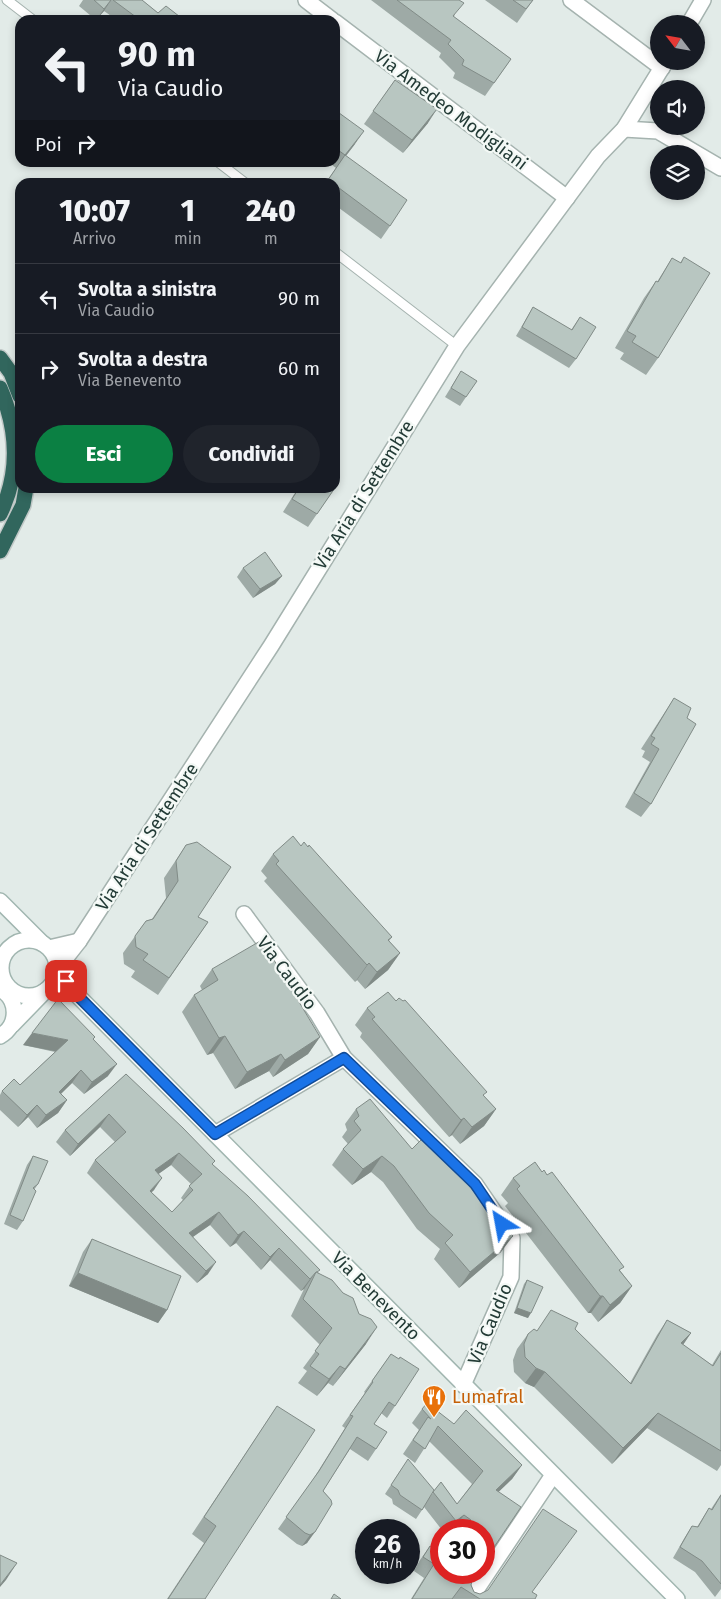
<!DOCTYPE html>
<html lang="it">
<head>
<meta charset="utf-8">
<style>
	body { margin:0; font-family:"Fira Sans",sans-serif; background:#20242c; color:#f1f3f6; height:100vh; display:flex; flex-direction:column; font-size:19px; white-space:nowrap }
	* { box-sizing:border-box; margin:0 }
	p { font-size:16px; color:#9ea1a6 }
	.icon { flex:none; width:28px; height:28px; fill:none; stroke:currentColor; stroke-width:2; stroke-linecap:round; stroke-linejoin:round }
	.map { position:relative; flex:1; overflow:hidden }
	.details { position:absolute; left:15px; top:178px; width:325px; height:315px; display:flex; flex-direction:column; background:#171b24; border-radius:15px; box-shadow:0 2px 8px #0003 }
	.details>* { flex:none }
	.banner { position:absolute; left:15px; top:15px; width:325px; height:152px; border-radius:15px; box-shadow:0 2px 8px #0003; background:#171b24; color:#f1f3f6; overflow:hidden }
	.needle { width:32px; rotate:301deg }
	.fabs { position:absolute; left:650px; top:15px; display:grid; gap:10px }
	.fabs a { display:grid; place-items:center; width:55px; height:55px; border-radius:50%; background:#171b24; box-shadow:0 2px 8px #0003; font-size:25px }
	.speed { position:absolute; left:355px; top:1519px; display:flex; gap:10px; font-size:25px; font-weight:700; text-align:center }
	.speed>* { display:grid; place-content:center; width:65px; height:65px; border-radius:50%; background:#171b24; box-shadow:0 2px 8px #0003; line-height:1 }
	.speed small { font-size:12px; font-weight:400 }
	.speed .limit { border:8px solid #d22; background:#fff; color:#111 }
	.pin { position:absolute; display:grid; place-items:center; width:42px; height:42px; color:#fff; margin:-21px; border-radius:10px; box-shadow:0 2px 8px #0006 }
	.me { position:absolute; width:55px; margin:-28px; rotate:326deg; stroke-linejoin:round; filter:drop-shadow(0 0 4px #0008) }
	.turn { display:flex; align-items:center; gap:18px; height:105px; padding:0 20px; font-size:22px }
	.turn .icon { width:65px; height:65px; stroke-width:2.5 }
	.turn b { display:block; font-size:35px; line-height:42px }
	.then { display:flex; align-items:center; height:48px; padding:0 20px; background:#0003; gap:10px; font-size:19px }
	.eta { display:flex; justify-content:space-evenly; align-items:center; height:85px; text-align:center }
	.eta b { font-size:30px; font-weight:800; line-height:35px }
	.action { display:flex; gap:10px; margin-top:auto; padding:10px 20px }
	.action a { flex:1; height:58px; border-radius:30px; background:#0b8043; color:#fff; font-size:20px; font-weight:800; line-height:58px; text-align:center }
	.action a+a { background:#20242c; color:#f1f3f6 }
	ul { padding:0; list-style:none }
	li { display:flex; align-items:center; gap:15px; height:70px; padding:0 20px; border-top:1px solid #363941 }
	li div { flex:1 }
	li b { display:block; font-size:19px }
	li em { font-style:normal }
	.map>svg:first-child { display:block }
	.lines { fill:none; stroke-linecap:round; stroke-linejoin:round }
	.lane-casing { stroke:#a5b3af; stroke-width:11 }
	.street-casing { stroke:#a5b3af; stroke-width:18 }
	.secondary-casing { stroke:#a1b6b0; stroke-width:18 }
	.highway-casing { stroke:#c1c8c7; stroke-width:18 }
	.lane { stroke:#fff; stroke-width:9 }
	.street { stroke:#fff; stroke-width:15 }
	.secondary { stroke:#fff; stroke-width:15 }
	.highway { stroke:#31665d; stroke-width:15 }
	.wall { fill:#9eaaa6; fill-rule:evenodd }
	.shaded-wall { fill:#818b87 }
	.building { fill:#b8c6c1; stroke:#818b87; fill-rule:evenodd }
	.route-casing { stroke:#114b97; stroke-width:12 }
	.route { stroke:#1a73e8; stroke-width:9 }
	.labels { text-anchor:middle; stroke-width:4.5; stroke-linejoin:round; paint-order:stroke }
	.street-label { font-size:18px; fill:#233b36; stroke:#f3f8f5 }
	.food-label { font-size:18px; fill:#c56008; stroke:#f3f8f5; text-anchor:start }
</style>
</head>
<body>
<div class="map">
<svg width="721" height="1599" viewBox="0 0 721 1599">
	<rect width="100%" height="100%" fill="#e2ebe8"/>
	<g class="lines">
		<g class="lane-casing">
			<g id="lane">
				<path d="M7,0l26,20"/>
				<path d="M218,162l26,20"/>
				<path d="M335,252l122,94"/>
			</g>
		</g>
		<g class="street-casing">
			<g id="street">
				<path d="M306,0l26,20"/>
				<path d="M571,0l91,68"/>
				<path d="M335,22l232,176"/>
				<path d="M689,24l14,-24"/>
				<path d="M624,129l34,2 63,37"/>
				<path d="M244,914l73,99 27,45 131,126 37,54 -1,39 -48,108"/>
				<path d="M49,948l30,-7"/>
				<path d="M57,969l22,-28 192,-295 186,-300 141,-190 26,-27 42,-68"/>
				<path d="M215,1134l129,-76"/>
				<path d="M470,1599l83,-124"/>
			</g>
		</g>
		<g class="secondary-casing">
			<g id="secondary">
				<path d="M0,901l42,42"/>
				<circle cx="29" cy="968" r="28"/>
				<path d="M57,969l18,24 602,606"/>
				<path d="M0,989c19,10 19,37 0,47"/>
				<path d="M12,1025l33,-34"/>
			</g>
		</g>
		<g class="highway-casing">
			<g id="highway">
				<path d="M0,358l11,15 9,23"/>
				<path d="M0,388c18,42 20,85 0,126"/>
				<path d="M0,551l23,-46 3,-17"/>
			</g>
		</g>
		<use href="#lane" class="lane"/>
		<use href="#street" class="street"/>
		<use href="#secondary" class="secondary"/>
		<use href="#highway" class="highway"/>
	</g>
	<g class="wall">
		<path d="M83,0h59l16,13 26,7h-67l-13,-9 -8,9 -17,-14z"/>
		<path d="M371,0h88l-5,17 57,42 -26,37 -32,-18 2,-5 -16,-16 2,-4z"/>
		<path d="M485,0h48l-16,23z"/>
		<path d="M395,80l33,43 -25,30 -39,-29z"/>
		<path d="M335,110l20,34 -9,12 44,70 -9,13 -46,-34v-23h-9l10,-14 -8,-6h7z"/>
		<path d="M684,257l-26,101 -12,17 -26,-16 4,-6 -9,-5 29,-50 12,-17 1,1 15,-24 8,5z"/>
		<path d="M533,307l38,23 9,-13 -4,42 -7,9 -53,-32z"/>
		<path d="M461,371l5,26 -6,9 -15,-9z"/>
		<path d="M339,482l-31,45 -25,-15 15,-24h37z"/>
		<path d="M243,568l39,8 -7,8 -22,14 -16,-21z"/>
		<path d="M674,698l-23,106 -10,13 -16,-10 25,-45 -8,-5 3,-6 -4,-2z"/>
		<path d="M186,845l12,72 10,5 -50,73 -27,-18 4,-6 -11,-7 -1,-11 23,-32 6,-2 14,-21 -2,-20z"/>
		<path d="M301,846l91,91 -3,4 11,12 -12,17 -23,19 -8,-9 -2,2 -91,-101 3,-3 -6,-7 12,-17z"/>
		<path d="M212,969l108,68 -12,17 -35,23 -4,-6 -34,18 -22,-36 -6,2 -25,-43 12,-17 8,-5 -2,-4z"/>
		<path d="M396,1001l100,108 -12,17 -24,18 -8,-9 -3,2 -89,-100 2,-4 -7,-8 12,-17z"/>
		<path d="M93,1040l15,36 -24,18 -12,-11 -11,11 6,6 -9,13 -21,15 -9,-11 -10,10 -18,-17v-15l2,-4 18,-6 35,-33 -32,-7z"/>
		<path d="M126,1074l87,91 105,107 48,72 -33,42 -5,-3 -11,13 -19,-13 9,-12 -4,-3 17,-23 -29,-29 13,-27 -3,2 -31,-31 -9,10 -25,-27 -6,4 -20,-22 -17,12 15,37 -11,9 -110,-110 8,-13 20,-18 -15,-15 -30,29 -14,-14 9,-12zM171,1165l20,19 -10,14 2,2 -11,12 -21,-20 3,-2 4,-16z"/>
		<path d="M356,1109l56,40 89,103 -42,36 -25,-29 6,-10 -23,-20 -34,-47 -12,-10 -19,13 -20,-20 11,-16 5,-5 -6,-7 5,-7 -2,-6z"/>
		<path d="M33,1156l5,28 -4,6 -11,31 -6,9 -13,-6 23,-59z"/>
		<path d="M542,1172l5,3 85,111 -12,17 -22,19 -7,-9h-3l-83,-107 3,-3 -7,-8 12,-17z"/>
		<path d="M92,1239l75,71 -9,13 -89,-37 14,-34z"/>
		<path d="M527,1280l1,38 -14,-5 10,-29z"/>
		<path d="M667,1320l24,13 -8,12 29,20 9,-15v115l-4,6 -70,-43 -35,36 -78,-77 -9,-4 -11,-11 -1,-12 4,-11 11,-15 9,-3 38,-2 55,54 27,-48z"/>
		<path d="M391,1354l4,52 -8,12 -6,-5 -7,11 2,25 -8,12 -18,-12 -27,42 8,9 -24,43 -5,3 -5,-2 -19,-15 34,-48 33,-53 -3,-2 23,-33 -1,-1z"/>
		<path d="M277,1406l-72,193h-38l37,-56 -12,-9z"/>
		<path d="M422,1409l32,15 68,41 -10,14 -14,13 -14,38h-29l-1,-1 -2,1h-10l-18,-23 -8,12 -23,-15 -1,-5 -7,-5 17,-26 27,30 12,-16 16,22 15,-20 -43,-43 -14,22 -12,-9 16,-24 -7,-7z"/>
		<path d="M721,1494v95l-6,8 -20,-25 -22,-14 12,-21 7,-11 5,1 12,-19 2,1z"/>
		<path d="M430,1546l42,34 -1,5 3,7 6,2 53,-2 2,7h-124l13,-21 -10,-7 6,-11z"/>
		<path d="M380,1572h13l-5,7z"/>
	</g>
	<g class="shaded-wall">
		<path d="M111,0l-7,11 -8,9 8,-11z"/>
		<path d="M437,109l-9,14 -25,30 9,-13z"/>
		<path d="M364,131l-9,13 -18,23 8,-12z"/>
		<path d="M282,576l-7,8 -22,14 7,-9z"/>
		<path d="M400,953l-12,17 -23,19 12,-17z"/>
		<path d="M369,963l-12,17 -2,2 12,-17z"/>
		<path d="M32,1033l36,7 -9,12 -36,-7z"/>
		<path d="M225,1036l-12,17 -6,2 12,-17z"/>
		<path d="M320,1037l-12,17 -35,23 12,-17z"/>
		<path d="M281,1054l-12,17 -34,18 12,-17z"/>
		<path d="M117,1064l-9,12 -24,18 8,-12z"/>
		<path d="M81,1070l-9,13 -22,21 9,-12z"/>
		<path d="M67,1100l-9,13 -21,15 9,-13z"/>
		<path d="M37,1105l-9,12 -10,10 9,-12z"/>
		<path d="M496,1109l-12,17 -24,18 12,-17z"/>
		<path d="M109,1114l-9,13 -30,29 8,-12z"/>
		<path d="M464,1118l-12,17 -3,2 12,-17z"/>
		<path d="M179,1153l-8,12 -25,18 9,-13z"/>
		<path d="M382,1156l-11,16 -19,13 11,-16z"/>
		<path d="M162,1178l-8,12 -13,13 9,-12z"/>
		<path d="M219,1212l-9,13 -29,20 8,-12z"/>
		<path d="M244,1231l-8,12 -6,4 8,-12z"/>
		<path d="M513,1236l-12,16 -42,36 11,-16z"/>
		<path d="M279,1248l-9,12 -9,10 9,-13z"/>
		<path d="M216,1262l-8,12 -11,9 9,-12z"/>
		<path d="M78,1273l89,37 -9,13 -89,-37z"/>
		<path d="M313,1276l-9,13 -3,2 9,-12z"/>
		<path d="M632,1286l-12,17 -22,19 12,-17z"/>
		<path d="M600,1296h3l-12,17h-3z"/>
		<path d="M517,1308l14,5 -3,5 -14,-5z"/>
		<path d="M377,1327l-11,17 -33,42 12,-17z"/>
		<path d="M691,1333l-11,16 1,-6z"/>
		<path d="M340,1366l-12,17 -11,13 12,-17z"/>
		<path d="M536,1368l9,4 -11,15 -9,-4z"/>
		<path d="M658,1413l-11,15 -35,36 11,-16z"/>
		<path d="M522,1465l-10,14 -26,25 10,-14z"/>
		<path d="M464,1515l-10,14 -2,1h-3l7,-9z"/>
		<path d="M315,1532l-8,11 -5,3 8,-11z"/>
		<path d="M17,1563l-11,17 -6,7v-2z"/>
	</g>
	<g class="building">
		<path d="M94,0h17l-7,9z"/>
		<path d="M113,0h29l16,13 8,-7 18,14h-44z"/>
		<path d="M397,0h62l5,3 -11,13 58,43 -17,24 -32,-18 2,-5 -16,-16 3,-4z"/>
		<path d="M513,0h20l-7,9z"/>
		<path d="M395,80l42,29 -25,31 -39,-29z"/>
		<path d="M335,110l29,21 -19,24 -10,-7z"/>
		<path d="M345,155l62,45 -17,26 -55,-41v-3h-4l-3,-2z"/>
		<path d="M684,257l26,16 -52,85 -26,-16 4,-6 -9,-5 29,-50 2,1 14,-24 9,5z"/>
		<path d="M533,307l39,23 8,-13 16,10 -20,32 -54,-32z"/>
		<path d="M461,371l16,10 -11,16 -15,-9z"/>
		<path d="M335,465l3,2 -3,5z"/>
		<path d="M335,479l4,3 -22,32 -25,-15 7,-11h36z"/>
		<path d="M265,552l17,24 -22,13 -17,-21z"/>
		<path d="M674,698l17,10 -4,10 9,6 -45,80 -17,-11 25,-44 -8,-5 4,-6 -4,-2z"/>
		<path d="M293,836l8,10 3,-4 4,5 1,-2 83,92 -4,3 12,13 -23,19 -8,-9 -2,2 -91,-101 3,-3 -6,-7z"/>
		<path d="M197,842l34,25 -33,50 10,5 -39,56 -26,-18 5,-6 -12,-7 -1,-11 11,-15 7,-2 25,-38 -2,-20 10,-16z"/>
		<path d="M262,940l58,97 -35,23 -4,-6 -34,18 -22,-36 -6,2 -25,-43 24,-15 -6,-11z"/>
		<path d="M388,992l8,9 3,-3 4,3 2,-1 82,92 -4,3 13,14 -24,18 -8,-9 -3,2 -89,-101 3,-2 -8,-9z"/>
		<path d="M58,999l37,38 -2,2 24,25 -25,18 -11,-12 -22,22 8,8 -21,15 -9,-10 -10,10 -25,-24 12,-12 6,6 48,-45 -36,-7z"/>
		<path d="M126,1074l57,54 32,33 -3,3 36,32 72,74 -3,2h-1l-6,7 -31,-31 -9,9 -26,-26 -6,4 -19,-23 -30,21 27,29 -10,9 -111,-111 31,-28 -17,-18 -31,30 -13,-14zM179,1153l23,21 -13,12 4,4 -21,22 -22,-21 12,-13 -7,-8z"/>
		<path d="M370,1099l42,50 13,-13 88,100 -43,36 -25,-29 8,-8 -24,-22 -35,-47 -12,-10 -19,13 -20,-20 18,-19 -7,-9 5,-5 -3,-7z"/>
		<path d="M33,1156l15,5 -10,23 -5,4 3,3 -13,30 -13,-6z"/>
		<path d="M535,1162l7,10 2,-2 3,5 5,-3 72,95 -5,3 13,16 -22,19 -7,-9h-3l-83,-107 3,-3 -7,-8z"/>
		<path d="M92,1239l89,37 -14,34 -89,-37z"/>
		<path d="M316,1272l16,8 11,13 10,5 6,16 12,5 6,8 -32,42 -5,-3 -11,13 -19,-13 9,-12 -4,-3 17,-23 -29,-29z"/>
		<path d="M527,1280l16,7 -12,26 -14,-5z"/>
		<path d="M551,1310l27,13 -3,6 56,55 36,-64 24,13 -10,10 32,23 8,-13v98l-63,-38 -35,35 -78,-76 -9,-4 -11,-11 -1,-13 4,-10 6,-5 3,2z"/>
		<path d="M391,1354l8,5 1,-2 19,12 -24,37 -6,-4 -15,22 13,8 -11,17 -19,-12 -34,54 8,9 1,4 -17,28 -5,3 -5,-2 -19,-16 33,-46 34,-55 -3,-1 23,-33 -1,-1z"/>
		<path d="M427,1403l27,21 12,-14 56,55 -26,25 25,17 -37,55v-32h-20l7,-10 -7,-5 -8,6 -23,-29 8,-10 16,22 26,-33 -45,-45 -13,23 -12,-9 15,-23 3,2 -9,-10z"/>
		<path d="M277,1406l38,24 -110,169h-37l48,-73 -12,-9z"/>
		<path d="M408,1459l26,31 -12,20 -22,-15 -2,-5 -7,-5z"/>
		<path d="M721,1495v89l-19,-23 -22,-14 12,-21 6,1 11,-19 3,2z"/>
		<path d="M543,1509l34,22 -45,61 5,3 -2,4h-55l-19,-12 -9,12h-40l22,-35 -11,-7 7,-11 11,7v19h36l-5,8 -1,5 3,7 6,2 8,-4z"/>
		<path d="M0,1555l17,8 -17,22z"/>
		<path d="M334,1594l7,5h-10z"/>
	</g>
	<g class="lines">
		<g class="route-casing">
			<path id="route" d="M66,981l9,12 140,141 129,-76 131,126 27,40"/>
		</g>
		<use href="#route" class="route"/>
	</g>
	<defs>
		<g id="restaurant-pin" transform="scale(1.25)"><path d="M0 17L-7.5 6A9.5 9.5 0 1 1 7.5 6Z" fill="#e8710a" stroke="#f3f8f5"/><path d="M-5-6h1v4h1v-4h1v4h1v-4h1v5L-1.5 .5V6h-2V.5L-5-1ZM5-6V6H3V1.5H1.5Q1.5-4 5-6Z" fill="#fff"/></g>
	</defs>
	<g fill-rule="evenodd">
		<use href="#restaurant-pin" x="434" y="1397"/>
	</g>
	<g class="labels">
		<g class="street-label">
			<text transform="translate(451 110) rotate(37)" y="6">Via Amedeo Modigliani</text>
			<text transform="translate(364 495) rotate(-58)" y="6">Via Aria di Settembre</text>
			<text transform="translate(147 837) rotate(-57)" y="6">Via Aria di Settembre</text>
			<text transform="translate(287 973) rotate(53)" y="6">Via Caudio</text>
			<text transform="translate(376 1296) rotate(45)" y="6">Via Benevento</text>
			<text transform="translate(490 1324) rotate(-67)" y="6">Via Caudio</text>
		</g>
		<g class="food-label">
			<text x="452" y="1403">Lumafral</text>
		</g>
	</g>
</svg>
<div class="fabs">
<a><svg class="needle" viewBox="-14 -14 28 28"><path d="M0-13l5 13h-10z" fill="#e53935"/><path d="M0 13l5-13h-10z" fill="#9ea1a6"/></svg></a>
<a><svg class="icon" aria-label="sound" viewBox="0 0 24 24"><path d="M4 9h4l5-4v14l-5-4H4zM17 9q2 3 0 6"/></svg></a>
<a><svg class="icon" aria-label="layers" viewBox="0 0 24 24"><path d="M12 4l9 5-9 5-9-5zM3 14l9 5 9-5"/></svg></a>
</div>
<div class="speed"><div>26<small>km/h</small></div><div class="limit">30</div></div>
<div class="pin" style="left:66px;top:981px;background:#d93025"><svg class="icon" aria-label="arrive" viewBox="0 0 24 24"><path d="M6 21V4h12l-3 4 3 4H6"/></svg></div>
<svg class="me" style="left:502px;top:1224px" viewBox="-20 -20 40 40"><path d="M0-17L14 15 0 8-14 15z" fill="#1a73e8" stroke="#fff" stroke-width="4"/></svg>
<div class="banner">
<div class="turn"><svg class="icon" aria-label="left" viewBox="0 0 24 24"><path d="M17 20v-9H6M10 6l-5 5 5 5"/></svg><div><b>90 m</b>Via Caudio</div></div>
<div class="then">Poi<svg class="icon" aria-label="right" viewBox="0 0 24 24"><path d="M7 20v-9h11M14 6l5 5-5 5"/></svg></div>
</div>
<section class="details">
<div class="eta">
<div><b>10:07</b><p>Arrivo</p></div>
<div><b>1</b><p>min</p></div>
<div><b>240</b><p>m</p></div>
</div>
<ul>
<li><svg class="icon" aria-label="left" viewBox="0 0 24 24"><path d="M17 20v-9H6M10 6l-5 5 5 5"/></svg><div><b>Svolta a sinistra</b><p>Via Caudio</p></div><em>90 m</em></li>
<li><svg class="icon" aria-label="right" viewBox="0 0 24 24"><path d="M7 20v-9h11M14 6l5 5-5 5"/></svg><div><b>Svolta a destra</b><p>Via Benevento</p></div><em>60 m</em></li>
</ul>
<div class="action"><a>Esci</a><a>Condividi</a></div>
</section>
</div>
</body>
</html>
